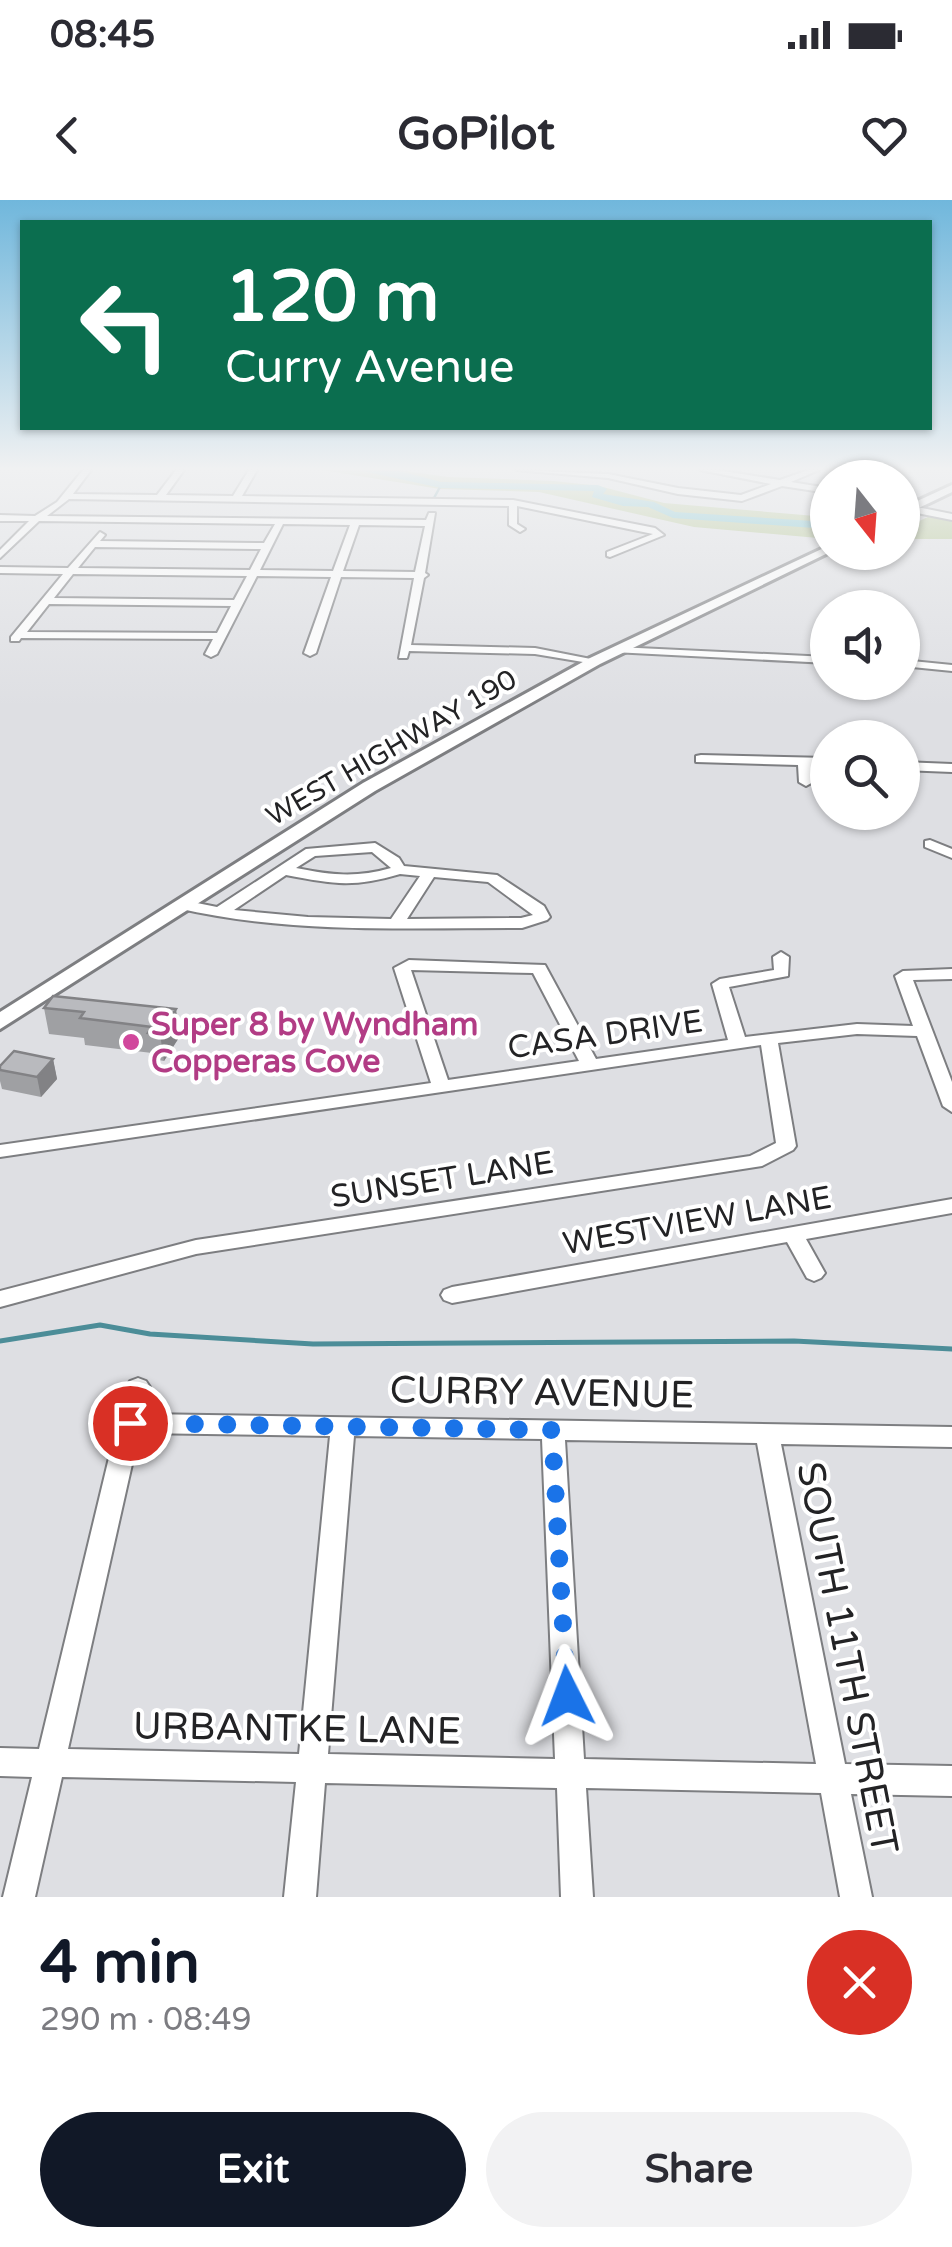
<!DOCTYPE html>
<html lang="en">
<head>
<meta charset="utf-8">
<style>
	body { margin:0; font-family:"Varela Round",sans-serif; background:#f2f2f3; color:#2b2b33; height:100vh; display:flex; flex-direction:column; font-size:38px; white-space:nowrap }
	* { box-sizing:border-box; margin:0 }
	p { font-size:32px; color:#7c7c81 }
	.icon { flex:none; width:55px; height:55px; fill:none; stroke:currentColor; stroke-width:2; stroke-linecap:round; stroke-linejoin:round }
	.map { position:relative; height:1697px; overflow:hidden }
	.side { display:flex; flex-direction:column; background:#fff; flex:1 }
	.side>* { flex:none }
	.banner { position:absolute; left:20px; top:20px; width:912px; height:210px; border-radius:0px; box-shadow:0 2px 8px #0004; background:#0b6e4f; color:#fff; overflow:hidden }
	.needle { width:65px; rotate:163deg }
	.buttons { position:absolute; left:810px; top:260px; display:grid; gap:20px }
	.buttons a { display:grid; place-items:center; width:110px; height:110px; border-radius:50%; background:#fff; box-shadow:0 2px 8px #0004; font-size:50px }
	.pin { position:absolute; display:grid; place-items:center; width:85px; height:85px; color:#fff; margin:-42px; border:5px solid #fff; border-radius:50%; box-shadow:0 2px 10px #0007 }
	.me { position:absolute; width:110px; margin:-55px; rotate:357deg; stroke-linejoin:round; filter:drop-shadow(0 0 8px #0008) }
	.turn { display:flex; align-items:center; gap:35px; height:210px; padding:0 40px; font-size:45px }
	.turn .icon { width:130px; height:130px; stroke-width:2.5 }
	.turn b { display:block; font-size:70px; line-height:85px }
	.round { display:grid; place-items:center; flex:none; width:105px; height:105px; border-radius:52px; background:#f2f2f3 }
	.head { display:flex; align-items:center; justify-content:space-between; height:170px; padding:0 40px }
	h1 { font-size:60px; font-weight:800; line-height:75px; color:#111827 }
	.primary-button { display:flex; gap:20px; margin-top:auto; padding:20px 40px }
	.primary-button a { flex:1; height:115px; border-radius:60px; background:#111827; color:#fff; font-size:40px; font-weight:800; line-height:115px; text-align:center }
	.primary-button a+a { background:#f2f2f3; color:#2b2b33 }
	.status { display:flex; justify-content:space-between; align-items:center; height:70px; padding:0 50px; background:#fff; direction:ltr }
	.status svg { height:28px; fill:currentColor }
	header { display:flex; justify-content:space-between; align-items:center; height:130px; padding:0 40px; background:#fff; font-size:45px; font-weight:800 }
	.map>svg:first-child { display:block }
	.green { fill:#a9be7f }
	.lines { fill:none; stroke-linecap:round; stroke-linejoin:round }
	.stream-far1 { stroke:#4c8d98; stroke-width:2.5 }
	.stream { stroke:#4c8d98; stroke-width:5 }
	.river { fill:#5dbbc9; fill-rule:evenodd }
	.minor-casing { stroke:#7d7e81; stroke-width:4 }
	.major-casing { stroke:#7d7e81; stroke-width:6 }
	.minor { fill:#fff; fill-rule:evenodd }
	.major { fill:#fff; fill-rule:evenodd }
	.wall { fill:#9fa0a3 }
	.shaded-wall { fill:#828285 }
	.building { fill:#b9babe; stroke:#828285; stroke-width:2.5 }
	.route { stroke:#1a73e8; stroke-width:18; stroke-dasharray:0 32.4 }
	.hotel-dot { fill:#d1479c; stroke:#fff; stroke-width:4 }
	.labels { text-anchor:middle; stroke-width:8; stroke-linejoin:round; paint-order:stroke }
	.far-street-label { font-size:28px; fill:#232325; stroke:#fff }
	.hotel-label { font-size:32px; font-weight:bold; fill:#b23c85; stroke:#fff; text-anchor:start }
	.street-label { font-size:32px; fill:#232325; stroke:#fff }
	.near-street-label { font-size:38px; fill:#232325; stroke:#fff }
</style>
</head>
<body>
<div class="status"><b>08:45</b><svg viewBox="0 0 49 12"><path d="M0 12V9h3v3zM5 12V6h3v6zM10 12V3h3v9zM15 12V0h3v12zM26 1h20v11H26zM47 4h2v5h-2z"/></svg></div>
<header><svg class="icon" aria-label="back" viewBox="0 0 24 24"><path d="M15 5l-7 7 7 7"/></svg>GoPilot<svg class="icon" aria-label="heart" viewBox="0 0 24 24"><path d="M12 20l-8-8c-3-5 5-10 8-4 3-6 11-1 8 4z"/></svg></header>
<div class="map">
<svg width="952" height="1697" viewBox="0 0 952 1697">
	<rect width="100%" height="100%" fill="#dedfe3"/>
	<g class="green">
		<path d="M322,270h76l50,7 106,4 45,5 65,17 163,14v17l-9,4 -124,-11 -155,-35 -99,-3z"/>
		<path d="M941,311l11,2v26h-49l-1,-10z"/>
	</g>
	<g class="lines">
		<path class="stream-far1" d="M434,298l7,-13"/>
		<path class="stream" d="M0,1141l100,-16 50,9 163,10 481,-3 158,8"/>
		<path class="river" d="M358,270l42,1 41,11 157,3 9,4 -4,5 51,8 21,10 153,10v7l-155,-11 -25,-11 -25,-1 -31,-9 2,-6 -153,-3z"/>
		<g class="minor-casing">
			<g id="minor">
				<path d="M83,270h8l-18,24 84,1 19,-25h8l-18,25 67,1 16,-26h8l-15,26 271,4 142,28 9,7 -54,22 -3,-1v-4l46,-18 -136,-28v18l8,5 -5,3 -11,-7v-19l-440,-7 -22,17 379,4 3,-7h6l-10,60 3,2 -4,3 -13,67 124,3 66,13 -6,3 -60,-10 -126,-3 -2,7h-8l15,-80 -73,-1 -25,76 -6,3 -6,-3 27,-76 -74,-1 -40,78 -6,3 -6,-3 8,-15 -192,-1 -2,3h-8v-4l52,-63 -63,-1v-6l68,1 32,-36 5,3 -5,6 164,2 11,-19 -236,-3 -39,37v-8l29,-29h-29v-6l35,1 22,-14zM283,324l67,1 -17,46 -73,-1zM359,325l66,1 -10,46 -72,-1zM95,347l166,2 -11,21 -172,-2zM73,374l174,2 -13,24 -180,-2zM49,404l182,2 -14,27 -190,-1z"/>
				<path d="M516,270l92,4 70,14 63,7 30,-11 -71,-14h17l63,10 28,-10h11l-28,12 37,6v5l-46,-7 -40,15 -64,-7 -70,-16z"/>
				<path d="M902,304l50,10v6l-50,-10z"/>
				<path d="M617,447l211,10v6l-215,-11 -2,-2z"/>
				<path d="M902,460l50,5v6l-50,-5z"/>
				<path d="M701,555l127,3v8l-17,-1 2,17 -7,4 -7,-4 -1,-17 -102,-3v-6z"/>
				<path d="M902,562l50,2v8l-50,-2z"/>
				<path d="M930,640l22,9v9l-27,-11v-6z"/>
				<path d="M375,643l24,15 5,8 93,9 47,31 6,11 -3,3 -25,8c-115,0 -233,6 -345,-20l-3,-3 8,-5 35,7 89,-58zM372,652l19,16c-35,10 -60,7 -95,0l19,-12zM400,674l20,2 -29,43 -83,-2 -74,-7 52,-35c47,9 67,13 114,-1zM434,677l54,5 45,33 -12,3 -114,1z"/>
				<path d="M781,752l8,5 -1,19 -59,11 16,50 112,-13 56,2 -18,-50 8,-5 49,-2v10l-39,1 39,102v30l-9,-6 -26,-70 -60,-2 -79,9 18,103 -3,4 -31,16 -566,88 -196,53v-16l196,-51 554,-84 26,-13 -15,-98 -761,112v-12l431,-62 -37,-115 15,-8 136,5 51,94 132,-19 -16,-56 8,-5 54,-9 -1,-13zM411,770l122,3 46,88 -131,19z"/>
				<path d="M952,999v14l-146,26 19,34 -4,5 -7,3 -7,-3 -20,-36 -335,61 -8,-3 -3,-5 3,-5 8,-3z"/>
				<path d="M138,1178l8,3 4,6 -7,27 809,13v20l-171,-3 64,320 107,2v30l-101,-2 21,103h-32l-19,-104 -235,-5 7,109h-32l-4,-109 -232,-5 -9,114h-32l12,-115 -234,-5 -27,120h-32l29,-120 -32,-1v-28l39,1 87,-362 4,-6zM139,1233l191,3 -31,318 -231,-5zM354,1236l188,3 13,320 -227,-5zM565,1240l192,3 59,321 -232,-5z"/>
			</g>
		</g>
		<g class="major-casing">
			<g id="major">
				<path d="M952,285v7l-50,24v-8z"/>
				<path d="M828,346l2,6 -230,112 -225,127 -375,238v-17l363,-229 227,-125z"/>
			</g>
		</g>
		<use href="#minor" class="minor"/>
		<use href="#major" class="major"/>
	</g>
	<g class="wall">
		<path d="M53,796l127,40 -16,25 -11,-2 -1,-6 -67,-8 -1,-7 -35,-4 -5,-26z"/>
		<path d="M53,859l4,20 -16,18 -39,-8 -2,-8v-15z"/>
	</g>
	<g class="shaded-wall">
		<path d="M176,809l4,27 -16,25 -4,-27z"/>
		<path d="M53,859l4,20 -16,18 -4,-20z"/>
	</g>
	<g class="building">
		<path d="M53,796l123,13 -16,25 -12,-1 4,-6 -72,-9 4,-6 -40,-4z"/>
		<path d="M14,851l39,8 -16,18 -37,-7v-4z"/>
	</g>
	<linearGradient id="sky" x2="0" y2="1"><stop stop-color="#70b7dc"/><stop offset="0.53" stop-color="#f0f1f2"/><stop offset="1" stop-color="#f0f1f2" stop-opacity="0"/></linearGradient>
	<rect width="952" height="507" fill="url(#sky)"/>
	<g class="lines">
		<path class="route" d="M130,1223l422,7 15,266"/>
	</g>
	<circle class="hotel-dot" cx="131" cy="842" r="10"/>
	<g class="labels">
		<g class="far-street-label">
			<text transform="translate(391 547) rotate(-30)" y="10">WEST HIGHWAY 190</text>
		</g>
		<g class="hotel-label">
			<text x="151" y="835">Super 8 by Wyndham<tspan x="151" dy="37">Copperas Cove</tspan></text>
		</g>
		<g class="street-label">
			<text transform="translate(605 834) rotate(-8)" y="11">CASA DRIVE</text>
			<text transform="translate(442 979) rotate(-9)" y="11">SUNSET LANE</text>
			<text transform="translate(697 1020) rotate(-10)" y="11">WESTVIEW LANE</text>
		</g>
		<g class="near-street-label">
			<text transform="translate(542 1192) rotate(1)" y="13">CURRY AVENUE</text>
			<text transform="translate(848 1458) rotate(79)" y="13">SOUTH 11TH STREET</text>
			<text transform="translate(297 1528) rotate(1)" y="13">URBANTKE LANE</text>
		</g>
	</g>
</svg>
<div class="buttons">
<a><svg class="needle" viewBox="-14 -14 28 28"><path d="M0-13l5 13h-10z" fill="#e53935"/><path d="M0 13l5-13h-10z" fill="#7c7c81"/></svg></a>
<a><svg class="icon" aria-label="sound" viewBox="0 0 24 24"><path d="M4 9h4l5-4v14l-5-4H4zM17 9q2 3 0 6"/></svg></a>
<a><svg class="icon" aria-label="search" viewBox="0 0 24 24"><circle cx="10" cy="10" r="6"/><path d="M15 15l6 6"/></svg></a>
</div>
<div class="pin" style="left:130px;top:1223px;background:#d93025"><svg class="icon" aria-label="arrive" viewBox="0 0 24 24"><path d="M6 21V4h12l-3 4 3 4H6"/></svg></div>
<svg class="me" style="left:567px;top:1496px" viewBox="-20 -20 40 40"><path d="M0-17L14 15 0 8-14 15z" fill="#1a73e8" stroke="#fff" stroke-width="4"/></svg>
<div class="banner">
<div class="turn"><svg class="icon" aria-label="left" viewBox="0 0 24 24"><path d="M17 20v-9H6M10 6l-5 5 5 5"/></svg><div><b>120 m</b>Curry Avenue</div></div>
</div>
</div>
<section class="side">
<div class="head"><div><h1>4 min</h1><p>290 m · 08:49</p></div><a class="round" style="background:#d93025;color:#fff"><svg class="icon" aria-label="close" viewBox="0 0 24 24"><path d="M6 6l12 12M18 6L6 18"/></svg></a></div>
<div class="primary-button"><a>Exit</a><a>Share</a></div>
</section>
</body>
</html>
